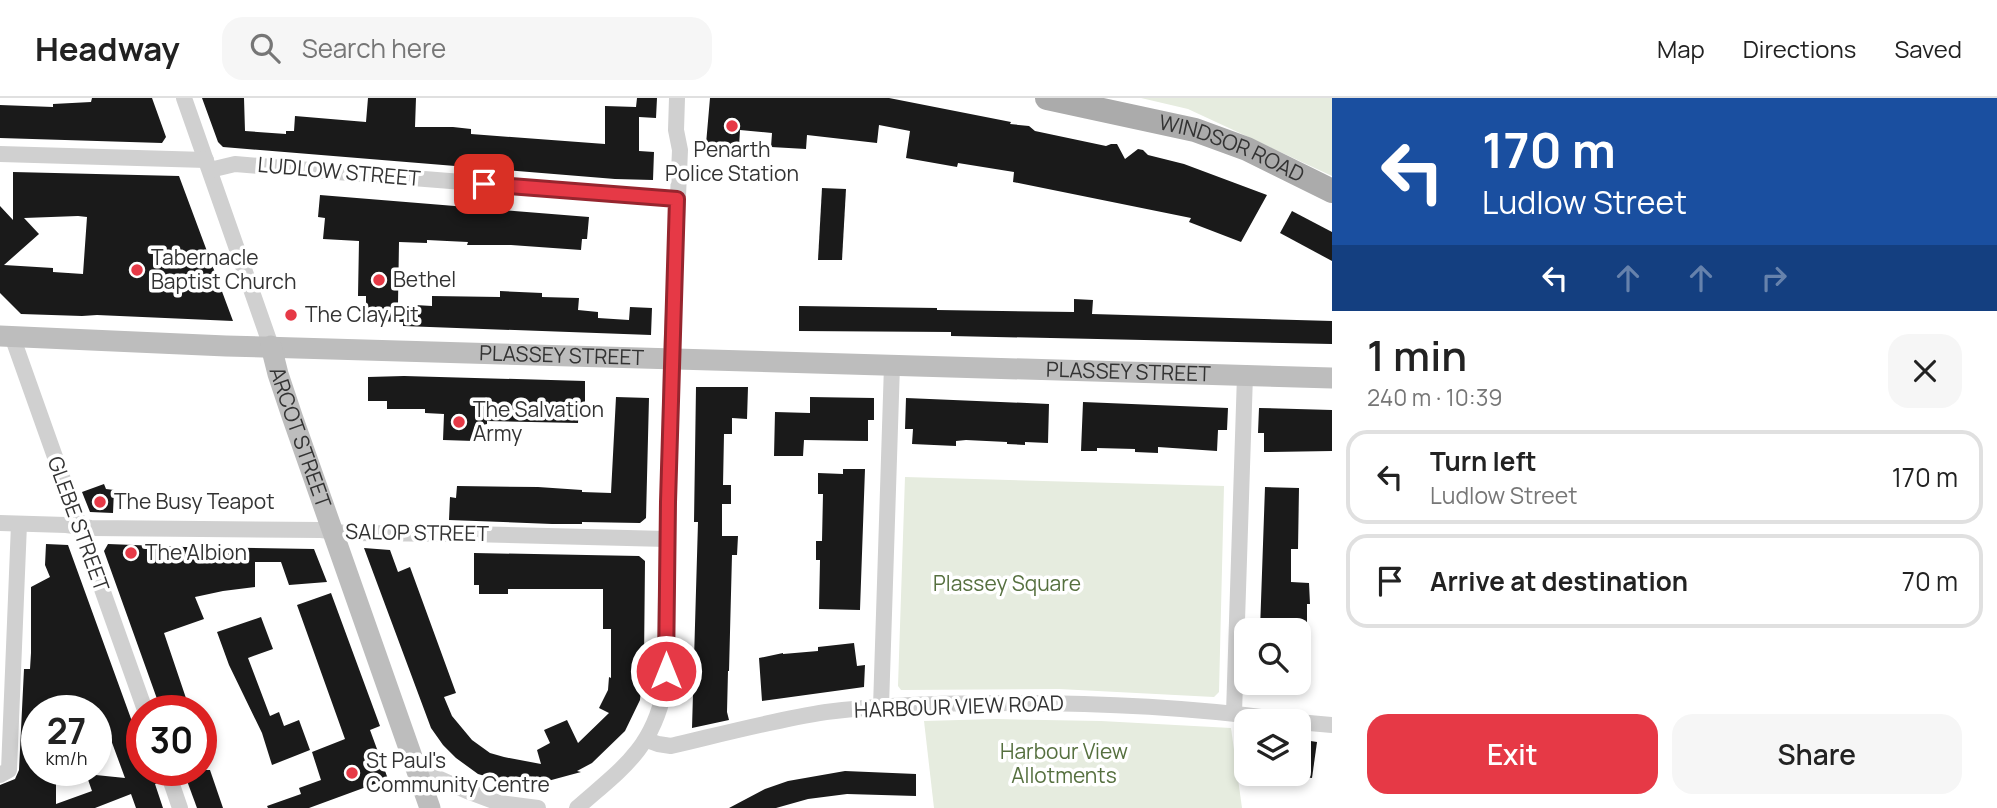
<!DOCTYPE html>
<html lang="en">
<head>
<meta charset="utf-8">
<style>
	body { margin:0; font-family:Manrope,sans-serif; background:#f6f6f6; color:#222; height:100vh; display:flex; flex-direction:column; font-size:26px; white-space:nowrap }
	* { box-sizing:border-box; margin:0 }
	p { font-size:23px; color:#767676 }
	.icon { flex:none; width:38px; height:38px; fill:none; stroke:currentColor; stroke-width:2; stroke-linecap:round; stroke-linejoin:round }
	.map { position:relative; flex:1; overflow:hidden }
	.panel { display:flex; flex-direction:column; background:#fff; width:665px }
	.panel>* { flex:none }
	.banner { background:#1a4fa0; color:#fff; overflow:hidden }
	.buttons { position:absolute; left:1234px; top:520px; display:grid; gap:14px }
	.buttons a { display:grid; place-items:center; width:77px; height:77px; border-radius:14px; background:#fff; box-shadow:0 4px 10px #0003; font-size:35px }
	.speed { position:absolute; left:21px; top:597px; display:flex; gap:14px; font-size:35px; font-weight:700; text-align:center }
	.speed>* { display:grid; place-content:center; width:91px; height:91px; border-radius:50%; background:#fff; box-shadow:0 4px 10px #0003; line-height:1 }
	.speed small { font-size:18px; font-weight:400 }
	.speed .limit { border:10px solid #d22; background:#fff; color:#111 }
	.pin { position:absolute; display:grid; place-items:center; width:60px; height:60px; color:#fff; margin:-30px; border-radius:14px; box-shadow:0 4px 10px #0006 }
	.me { position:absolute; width:77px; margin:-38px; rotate:0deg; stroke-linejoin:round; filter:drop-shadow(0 0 5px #0008) }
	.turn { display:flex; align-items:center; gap:24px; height:147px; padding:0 35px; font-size:32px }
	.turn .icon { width:91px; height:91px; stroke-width:2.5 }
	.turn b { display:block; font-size:49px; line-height:60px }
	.lanes { display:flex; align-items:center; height:66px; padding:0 35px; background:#0003; justify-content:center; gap:35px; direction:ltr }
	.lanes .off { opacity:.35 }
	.round { display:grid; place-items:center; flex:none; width:74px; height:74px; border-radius:21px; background:#f6f6f6 }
	.summary { display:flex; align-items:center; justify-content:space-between; height:119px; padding:0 35px }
	h1 { font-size:42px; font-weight:600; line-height:52px }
	.primary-button { display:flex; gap:14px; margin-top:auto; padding:14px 35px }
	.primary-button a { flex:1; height:80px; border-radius:21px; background:#e63946; color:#fff; font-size:28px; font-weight:600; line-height:80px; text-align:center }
	.primary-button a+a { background:#f6f6f6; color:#222 }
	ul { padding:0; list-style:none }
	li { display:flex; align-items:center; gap:21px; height:94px; margin:0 14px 10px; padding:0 21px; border:4px solid #e0e0e0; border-radius:21px }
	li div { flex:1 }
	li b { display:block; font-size:26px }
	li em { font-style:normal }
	header { display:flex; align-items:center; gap:42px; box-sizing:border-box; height:98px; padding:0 35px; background:#fff; border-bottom:2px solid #e0e0e0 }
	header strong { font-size:33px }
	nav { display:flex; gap:38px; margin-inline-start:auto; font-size:24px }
	.search { width:490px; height:63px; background:#f6f6f6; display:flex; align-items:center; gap:18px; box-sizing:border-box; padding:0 24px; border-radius:21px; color:#767676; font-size:26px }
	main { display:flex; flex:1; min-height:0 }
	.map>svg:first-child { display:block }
	.green { fill:#e6ecdf }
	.building { fill:#1a1a1a; fill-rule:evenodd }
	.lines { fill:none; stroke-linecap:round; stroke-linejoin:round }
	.street { stroke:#d0d0d0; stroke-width:16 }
	.secondary { stroke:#bdbdbd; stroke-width:21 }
	.primary { stroke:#ababab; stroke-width:24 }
	.route-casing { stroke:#96252e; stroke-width:18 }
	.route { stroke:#e63946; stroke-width:12 }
	.poi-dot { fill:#e63946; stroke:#fff; stroke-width:2.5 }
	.labels { text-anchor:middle; stroke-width:7; stroke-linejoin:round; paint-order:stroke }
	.poi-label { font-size:21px; fill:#333; stroke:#fff; text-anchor:start }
	.street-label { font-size:21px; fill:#333; stroke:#fff }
	.park-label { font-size:21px; fill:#56703f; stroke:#fff }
</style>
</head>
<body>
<header>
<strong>Headway</strong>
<div class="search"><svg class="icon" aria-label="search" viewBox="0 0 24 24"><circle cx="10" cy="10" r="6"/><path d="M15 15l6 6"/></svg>Search here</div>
<nav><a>Map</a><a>Directions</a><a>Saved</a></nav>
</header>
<main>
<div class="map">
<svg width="1332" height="710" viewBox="0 0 1332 710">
	<rect width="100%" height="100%" fill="#fff"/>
	<g class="green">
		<path d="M1141,0h191v78l-144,-67z"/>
		<path d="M905,379l319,9 -5,206 -5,5 -155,-8 -158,1 -3,-4z"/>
		<path d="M995,621l106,2 130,7 11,80h-308l-10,-87z"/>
	</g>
	<g class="building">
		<path d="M92,0h60l14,39 -4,6 -162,-5v-33l53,2v-3l38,-2z"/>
		<path d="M202,0h42l1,33 41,3v-3h8l1,-15 71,6 2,-24h48l-1,29h38l18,2v5l134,10v-38l31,1 1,-9h20l-1,20 -17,-1v34l15,1 -1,28 -38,-1 -392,-32 -5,-5z"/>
		<path d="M710,0h179l122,24 -1,2 19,2 6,5 71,15 5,-2h6l8,15 13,-10 5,1 5,5 36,9 83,31 -26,47 -52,-20 2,-4 -178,-36 1,-10 -56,-9 -1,4 -51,-9 4,-27 -31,-6 -2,18 -70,-8 -1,14 -35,-2 1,-14 -32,-3 -1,17 -33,-3z"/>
		<path d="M13,74l166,4 54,145 -136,-6 -15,1 -61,-2 -21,-21v-87l13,14zM78,118l9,1 -4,57 -30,-2v-4l-49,-3 35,-31 -15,-16z"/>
		<path d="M822,90l24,1 -4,71h-24z"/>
		<path d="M320,97l269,22 -2,22h-5l-1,11 -70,-5h-44l1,-3 -21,-1 -20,-1v3l-28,-1 -1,62 34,2v-10l68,1v-6l42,2v4l37,1 -1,12 20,2v6l31,2 1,-13 22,1 -1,27 -248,-9v-4l-31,-1v-3l-6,1v-23h-8l1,-55 -36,-2 2,-21 -7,-1z"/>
		<path d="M1292,113l40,21v29l-52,-28z"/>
		<path d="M1074,201l19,1 -1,14 240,7v23l-381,-8v-4l-152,-1v-25l138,2v2l137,2z"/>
		<path d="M404,278l181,5v23h-6l-1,19 -91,-2v3l-13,3v14l-31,-1 1,-26 -19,-1v-4h-38v-8h-19v-24z"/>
		<path d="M696,289h52l-1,32 -15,-1v16h-8l-1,51h8v19h-9v32h16l-1,19h-5l-3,116h-1l-1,41 2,8 -37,8 6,-206h-4z"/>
		<path d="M616,299l33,1 -3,120 -6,5 -58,-1v2h-30l-103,-4 1,-23 6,1 1,-12 81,1 44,3v2l29,1z"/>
		<path d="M810,299l64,1v22h-6v21l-64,-1 -1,16h-29l1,-44 35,1z"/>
		<path d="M906,300l143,6 -1,39 -23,-1v3l-18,-1v-2l-41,-2 -10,1v5l-44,-2 1,-15h-8z"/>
		<path d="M1083,304l145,6 -1,22h-9l-1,21 -59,-4v6l-23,-1v-3l-38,-1v3h-16z"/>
		<path d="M1259,310l73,2v41l-68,1v-19h-6z"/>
		<path d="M843,371h22l-5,141 -41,-1 1,-49h-4v-19h6l1,-47h-5v-21l25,1z"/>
		<path d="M104,386l2,5 8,1 -1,23 -23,-1 -8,-20z"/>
		<path d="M1265,389l34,1 -1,61h-7v33l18,1 1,21h-3v26h-47z"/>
		<path d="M46,446l22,1 74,204v21h7l4,11 7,1 -5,2 8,24h-27l-5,-14 -36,14h-95v-23l15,-6 4,-9 5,-101h6l1,-16v-66l19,-10 -5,-12zM55,599l6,13h39l25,68 -39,-4 6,17 -36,13v-34h-19v-60h18z"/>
		<path d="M108,446l77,3 129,2 13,33 -38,3 -8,-23h-26v25l-32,4 -28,6 9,22 -40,14 26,77h-29l-57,-159z"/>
		<path d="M364,450l26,2 8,22 12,-5 46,126 -12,4 8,19 20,24 18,13 14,4 37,7 -4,-14 13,-7 -6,-13 23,-10 11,23 31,-30 -10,-5 9,-18 1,-13 2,1v-49h-8v-40h-95v5h-29v-9h-5v-32l165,3 6,5 -1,99 -4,40 -15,31 -33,32 -15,8 4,1 -48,13h-14l-21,-5 -20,-6 -22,-16 -13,-13 -12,-17z"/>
		<path d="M331,495l49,133 -10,4 18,49 -79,29h-41l-1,-2 34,-12 -2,-6 22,-8 -9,-28 33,-13 -48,-134z"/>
		<path d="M261,519l12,32 -25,9 22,58 9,-4 5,14 15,-6 11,30 -38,15 -10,-32 -33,-68 -12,-33z"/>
		<path d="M854,545l3,23 8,-1 -1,22 -102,14 -3,-43 24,-5v1l35,-3v-4z"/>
		<path d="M1298,641l19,3 -5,36 -14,-2z"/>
		<path d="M183,672h27l13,38h-26z"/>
		<path d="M845,673l71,3v22l-69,-2 -39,5 -32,9h-47l36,-19 23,-8z"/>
	</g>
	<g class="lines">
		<g class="street">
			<path d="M184,0l87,248"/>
			<path d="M0,56l206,6"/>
			<path d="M210,72l25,-6 442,35"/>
			<path d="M12,238l133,374"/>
			<path d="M0,425l66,2 25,3 230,2 24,3 123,1 199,5"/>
			<path d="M881,609l11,-342"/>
			<path d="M1234,615l11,-338"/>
			<path d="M1298,624l34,3"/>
			<path d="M647,642l11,4 13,2c51,-12 103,-26 155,-34 63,-8 127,-9 191,-9 92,0 183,5 275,18"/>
			<path d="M167,672l13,38"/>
			<path d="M0,677l9,-5 10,-246"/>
			<path d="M420,679l11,-2 36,16 32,12 39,5"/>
			<path d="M577,710c43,-38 75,-58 87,-117l7,-333 9,-208 -4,-20 1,-32"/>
		</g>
		<g class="secondary">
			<path id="s1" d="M0,238l226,10 1106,32"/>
			<path id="s2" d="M271,248l7,28 14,42 138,392"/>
		</g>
		<path class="primary" id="s3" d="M1047,0l148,32 52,19 85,42"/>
	</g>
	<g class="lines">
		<g class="route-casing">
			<path id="route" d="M484,86l193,15 -9,303 -2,169"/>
		</g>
		<use href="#route" class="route"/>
	</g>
	<g class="poi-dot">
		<circle cx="732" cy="28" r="7"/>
		<circle cx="137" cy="172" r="7"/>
		<circle cx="379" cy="182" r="7"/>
		<circle cx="291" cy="217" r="7"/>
		<circle cx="459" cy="324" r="7"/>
		<circle cx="100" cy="404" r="7"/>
		<circle cx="131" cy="455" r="7"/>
		<circle cx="352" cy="675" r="7"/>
	</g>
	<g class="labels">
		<g class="poi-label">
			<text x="732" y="59" text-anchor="middle">Penarth<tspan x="732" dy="24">Police Station</tspan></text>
			<text x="151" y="167">Tabernacle<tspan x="151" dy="24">Baptist Church</tspan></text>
			<text x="393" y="189">Bethel</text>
			<text x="305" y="224">The Clay Pit</text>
			<text x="473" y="319">The Salvation<tspan x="473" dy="24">Army</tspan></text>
			<text x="114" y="411">The Busy Teapot</text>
			<text x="145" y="462">The Albion</text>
			<text x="366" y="670">St Paul's<tspan x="366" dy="24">Community Centre</tspan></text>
		</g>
		<g class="street-label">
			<text dy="7" stroke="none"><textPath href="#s3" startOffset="192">WINDSOR ROAD</textPath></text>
			<text transform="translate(339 74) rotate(5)" y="7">LUDLOW STREET</text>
			<text dy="7" stroke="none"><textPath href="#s1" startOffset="562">PLASSEY STREET</textPath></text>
			<text dy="7" stroke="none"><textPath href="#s1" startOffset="1129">PLASSEY STREET</textPath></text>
			<text dy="7" stroke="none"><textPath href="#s2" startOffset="96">ARCOT STREET</textPath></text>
			<text transform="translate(78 426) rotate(70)" y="7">GLEBE STREET</text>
			<text transform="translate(417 435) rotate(1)" y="7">SALOP STREET</text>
			<text transform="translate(959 609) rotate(-2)" y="7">HARBOUR VIEW ROAD</text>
		</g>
		<g class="park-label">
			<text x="1007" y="493">Plassey Square</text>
			<text x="1064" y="661">Harbour View<tspan x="1064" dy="24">Allotments</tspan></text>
		</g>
	</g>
</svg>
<div class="buttons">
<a><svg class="icon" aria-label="search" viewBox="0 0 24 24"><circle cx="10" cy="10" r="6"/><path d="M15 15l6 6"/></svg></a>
<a><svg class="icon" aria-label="layers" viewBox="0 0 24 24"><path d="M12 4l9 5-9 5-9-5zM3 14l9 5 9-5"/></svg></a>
</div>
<div class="speed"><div>27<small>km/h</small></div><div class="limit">30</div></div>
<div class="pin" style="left:484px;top:86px;background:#d93025"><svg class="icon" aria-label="arrive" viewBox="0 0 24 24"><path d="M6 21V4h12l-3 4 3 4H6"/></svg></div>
<svg class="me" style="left:666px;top:573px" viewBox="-20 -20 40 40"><circle r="17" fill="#e63946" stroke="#fff" stroke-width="3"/><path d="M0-11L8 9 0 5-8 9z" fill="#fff"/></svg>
</div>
<section class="panel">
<div class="banner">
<div class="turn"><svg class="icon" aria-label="left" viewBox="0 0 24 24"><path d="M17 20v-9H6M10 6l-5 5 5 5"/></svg><div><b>170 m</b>Ludlow Street</div></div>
<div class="lanes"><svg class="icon" aria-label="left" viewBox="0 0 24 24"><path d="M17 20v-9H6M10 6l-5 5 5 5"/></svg><svg class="icon off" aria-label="ahead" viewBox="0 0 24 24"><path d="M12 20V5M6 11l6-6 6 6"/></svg><svg class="icon off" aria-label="ahead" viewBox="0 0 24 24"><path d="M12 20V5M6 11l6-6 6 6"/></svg><svg class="icon off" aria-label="right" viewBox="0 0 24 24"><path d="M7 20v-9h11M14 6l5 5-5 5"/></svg></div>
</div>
<div class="summary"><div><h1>1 min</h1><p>240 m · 10:39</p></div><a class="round"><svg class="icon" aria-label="close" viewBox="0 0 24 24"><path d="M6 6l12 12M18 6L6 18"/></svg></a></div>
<ul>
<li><svg class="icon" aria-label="left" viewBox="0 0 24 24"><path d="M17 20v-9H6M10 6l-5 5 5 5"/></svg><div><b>Turn left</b><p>Ludlow Street</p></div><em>170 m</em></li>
<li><svg class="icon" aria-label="arrive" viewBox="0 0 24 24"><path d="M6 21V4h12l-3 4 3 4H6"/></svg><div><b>Arrive at destination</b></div><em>70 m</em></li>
</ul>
<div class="primary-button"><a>Exit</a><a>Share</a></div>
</section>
</main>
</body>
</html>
